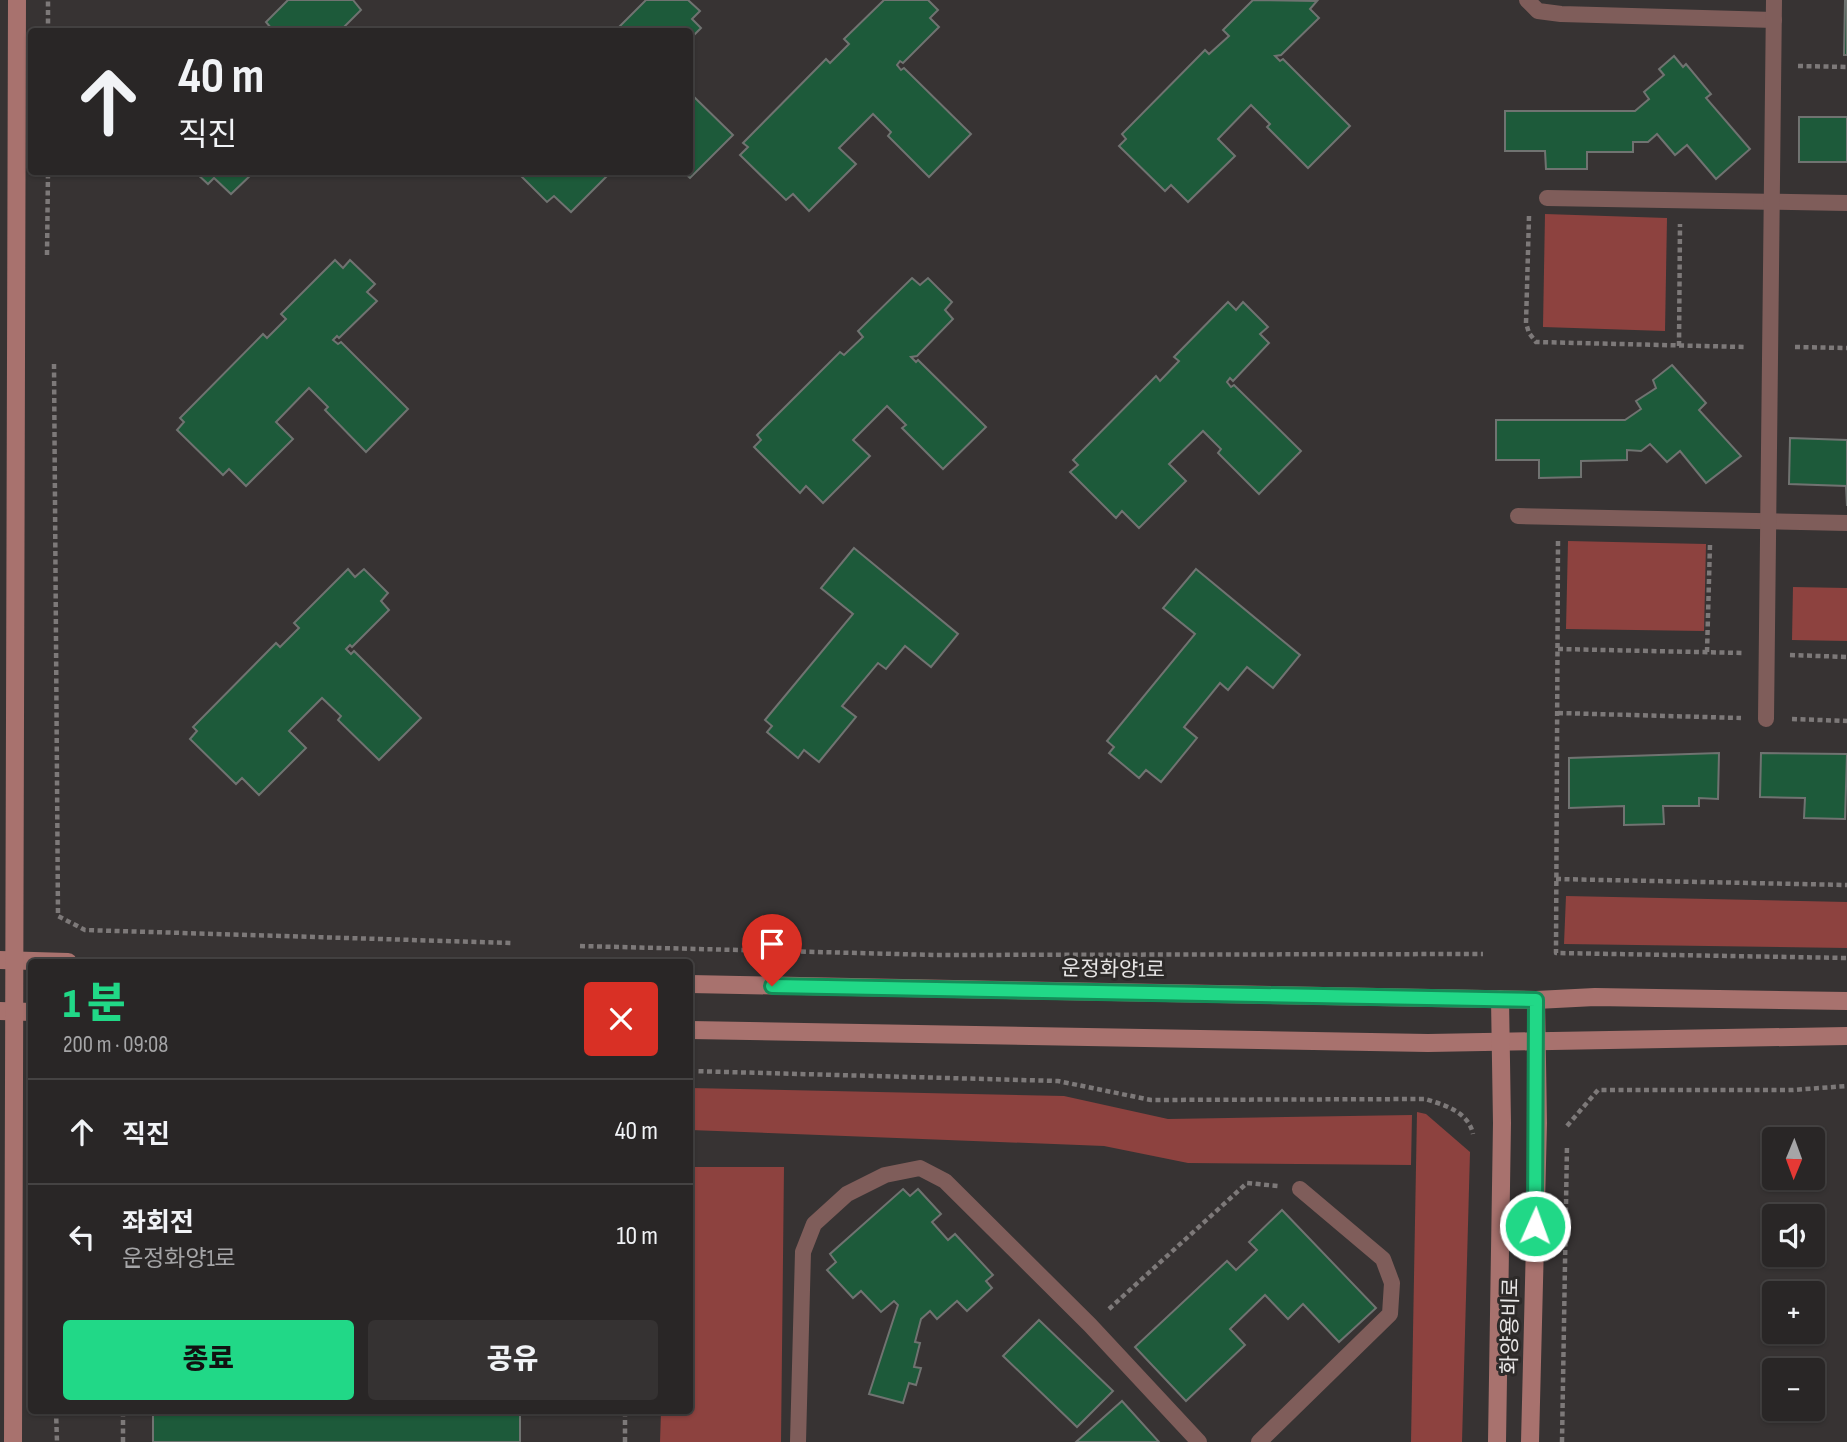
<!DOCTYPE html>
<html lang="ko">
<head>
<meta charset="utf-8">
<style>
	body { margin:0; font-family:"Sofia Sans Condensed","Noto Sans KR",sans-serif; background:#353232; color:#f1f3f6; height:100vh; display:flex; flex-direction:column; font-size:26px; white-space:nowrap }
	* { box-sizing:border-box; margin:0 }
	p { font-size:23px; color:#a5a5a7 }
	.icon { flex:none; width:38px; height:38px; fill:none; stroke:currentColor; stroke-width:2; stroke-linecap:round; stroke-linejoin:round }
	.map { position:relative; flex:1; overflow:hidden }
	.side { position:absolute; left:28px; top:959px; width:665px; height:455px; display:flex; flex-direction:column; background:#292626; border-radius:7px; box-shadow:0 2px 5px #0004,0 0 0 2px #454343 }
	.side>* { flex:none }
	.hud { position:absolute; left:28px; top:28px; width:665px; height:147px; border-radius:7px; box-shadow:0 2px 5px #0004,0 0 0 2px #454343; background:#292626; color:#f1f3f6; overflow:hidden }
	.needle { width:46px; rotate:181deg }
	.fabs { position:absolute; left:1762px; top:1127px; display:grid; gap:14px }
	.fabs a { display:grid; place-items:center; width:63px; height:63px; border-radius:7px; background:#292626; box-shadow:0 2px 5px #0004,0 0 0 2px #454343; font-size:35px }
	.pin { position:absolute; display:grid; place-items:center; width:60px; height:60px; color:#fff; margin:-72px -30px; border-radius:50% 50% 50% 0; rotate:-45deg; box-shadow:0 0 7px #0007 }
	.pin .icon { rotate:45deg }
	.me { position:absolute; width:77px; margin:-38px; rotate:2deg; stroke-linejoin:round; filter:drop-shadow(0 0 5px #0008) }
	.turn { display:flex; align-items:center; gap:24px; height:147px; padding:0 35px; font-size:32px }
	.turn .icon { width:91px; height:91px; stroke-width:2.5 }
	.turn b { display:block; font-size:49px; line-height:60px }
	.round { display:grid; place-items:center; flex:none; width:74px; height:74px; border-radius:7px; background:#353232 }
	.headline { display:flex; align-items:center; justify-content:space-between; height:119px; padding:0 35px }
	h1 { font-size:42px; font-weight:800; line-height:52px; color:#21d887 }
	.button { display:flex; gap:14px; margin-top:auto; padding:14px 35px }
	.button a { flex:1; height:80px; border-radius:7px; background:#21d887; color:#111; font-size:28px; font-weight:800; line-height:80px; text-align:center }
	.button a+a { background:#353232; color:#f1f3f6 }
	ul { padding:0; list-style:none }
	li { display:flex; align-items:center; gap:21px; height:105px; padding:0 35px; border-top:2px solid #454343 }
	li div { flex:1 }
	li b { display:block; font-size:26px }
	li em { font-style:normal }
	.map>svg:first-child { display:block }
	.green { fill:#8d423f }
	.building { fill:#1d5a3a; stroke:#707371; stroke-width:2 }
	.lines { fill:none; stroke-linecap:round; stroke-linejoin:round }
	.path { stroke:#7d7979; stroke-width:4.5; stroke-dasharray:5 3.5; stroke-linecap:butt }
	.lane { stroke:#7f5d5a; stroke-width:16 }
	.secondary { stroke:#a8726e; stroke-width:18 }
	.route-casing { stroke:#158c58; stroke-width:18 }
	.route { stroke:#21d887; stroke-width:12 }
	.labels { text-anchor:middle; stroke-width:6; stroke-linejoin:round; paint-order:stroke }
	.street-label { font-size:21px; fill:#e7e5e5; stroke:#2d2a29 }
</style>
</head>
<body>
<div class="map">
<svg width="1847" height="1442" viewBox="0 0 1847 1442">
	<rect width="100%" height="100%" fill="#373333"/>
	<g class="green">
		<path d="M1545,214l122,4 -2,113 -122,-4z"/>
		<path d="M1568,541l138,3 -2,87 -138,-2z"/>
		<path d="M1793,587l54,1v53l-55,-1z"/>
		<path d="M1566,896l281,6v46l-283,-4z"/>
		<path d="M690,1088l374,8 104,23 244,-4 -1,50 -223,-2 -84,-17 -414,-16z"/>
		<path d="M1417,1112l9,2 44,38 -8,290h-51z"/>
		<path d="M690,1167h94l-3,275h-121l1,-31 29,-1z"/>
	</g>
	<g class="building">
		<path d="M288,0h65l8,10 -22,22h-72l4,-4 -5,-6z"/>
		<path d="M646,0h42l12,11 -8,8 9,9 -11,11v-7h-76z"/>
		<path d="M884,0h44l10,10 -8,8 9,9 -36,36 -3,-2 -3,4 4,5 3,-2 67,66 -42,43 -41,-41 3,-4 -18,-18 -34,34 17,16 -47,47 -16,-17 -7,6 -46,-45 8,-8 -5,-4 83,-84 4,4 19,-19 -5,-5z"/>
		<path d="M1253,0l64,1 -7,8 9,9 -38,37 -6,1 5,5 3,-2 67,67 -42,42 -41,-41 3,-3 -19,-19 -33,34 17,17 -47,46 -17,-17 -6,6 -46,-45 7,-7 -4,-5 83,-84 4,4 20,-18 -6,-6z"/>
		<path d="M1845,0h2v55h-3z"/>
		<path d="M1674,56l9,11 3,-3 25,30 -5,4 44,51 -34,30 -29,-34 -12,10 -18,-21 -9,8h-15v10h-46v17h-41l-1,-18h-40v-40h130l14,-12 -5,-7 20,-17 -5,-6z"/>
		<path d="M690,93l43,42 -43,43 -7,-6h7z"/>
		<rect x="1799" y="117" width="48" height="45"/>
		<path d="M195,172h59l-23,22 -17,-16 -6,6z"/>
		<path d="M517,172h94l-40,40 -17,-16 -7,6z"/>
		<path d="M335,260l8,8 7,-8 25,24 -8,8 10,9 -38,37 -2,-2 -4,4 5,4 3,-2 67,67 -42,43 -41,-42 3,-3 -19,-19 -33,34 17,17 -47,47 -17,-17 -6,6 -46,-45 7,-8 -4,-4 83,-84 4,4 19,-19 -5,-5z"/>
		<path d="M912,278l8,7 8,-7 24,24 -7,8 8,9 -36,37 -6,1 5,5 2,-2 68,67 -43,42 -41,-41 4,-3 -19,-19 -34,34 17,16 -47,47 -17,-17 -6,7 -46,-46 7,-7 -4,-5 83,-83 4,3 19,-18 -5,-6z"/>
		<path d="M1228,302l8,8 7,-8 25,25 -8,7 9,9 -36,38 -3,-3 -3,4 4,5 3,-2 67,66 -42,43 -41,-41 3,-4 -18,-18 -34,33 17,17 -47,47 -17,-17 -6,7 -46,-46 8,-7 -5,-5 83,-84 4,5 19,-20 -5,-4z"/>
		<path d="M1672,365l34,38 -7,7 42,46 -35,27 -26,-32 -13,11 -17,-18 -9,7 -14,-1v10l-46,1v16l-42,1v-18h-43v-40h129l16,-11 -5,-8 20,-13 -3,-8z"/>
		<path d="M1790,438l57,2v66l-1,-20 -57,-2z"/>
		<path d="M854,548l104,86 -27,33 -26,-21 -19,23 -8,-6 -36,43 14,11 -37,45 -15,-12 -6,8 -31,-26 5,-6 -7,-6 88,-106 -32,-26z"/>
		<path d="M348,569l7,8 9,-8 24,24 -7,8 8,9 -37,37 -2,-2 -4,4 5,5 3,-3 67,67 -42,42 -41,-40 3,-4 -19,-18 -33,33 17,17 -47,47 -17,-17 -6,6 -46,-45 7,-8 -4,-4 83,-84 4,4 19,-19 -5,-5z"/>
		<path d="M1196,569l104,86 -27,33 -26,-21 -19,23 -8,-7 -36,44 13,11 -36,44 -15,-12 -7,8 -30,-25 5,-6 -7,-6 88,-107 -32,-26z"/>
		<path d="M1719,753l-1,46 -19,-1v8h-36l1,18 -40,1v-19l-55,2v-50z"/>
		<path d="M1761,753l86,1 -2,65 -41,-1 1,-20 -45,-1z"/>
		<path d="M903,1189l7,7 8,-7 23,25 -9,8 16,18 7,-6 38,41 -7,6 6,7 -25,23 -10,-10 -20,18 -7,-8 -9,8 -6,23 5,1 -6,24 7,1 -5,17 -7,-2 -6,20 -34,-9 29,-89 -4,-4 -13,11 -20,-21 -8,7 -26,-28 9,-8 -6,-8z"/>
		<path d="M1282,1210l94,98 -37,34 -36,-38 -15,15 -23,-24 -35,34 15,16 -59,56 -51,-54 92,-86 9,9 21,-20 -8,-8z"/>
		<path d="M1039,1320l74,71 -36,36 -74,-71z"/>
		<path d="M1122,1401l37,41h-83z"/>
		<rect x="153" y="1410" width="367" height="32"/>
	</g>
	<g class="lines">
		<g class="path">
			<path d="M48,32v-32"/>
			<path d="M1798,66l49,1"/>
			<path d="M1529,216l-3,107 3,10 7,9 209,5"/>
			<path d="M47,255l1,-83"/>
			<path d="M1679,346l1,-122"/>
			<path d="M1795,347l52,1"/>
			<path d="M54,364l4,552 27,14 426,13"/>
			<path d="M1558,541l-2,412 291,5"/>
			<path d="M1558,649l185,4"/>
			<path d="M1707,652l3,-108"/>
			<path d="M1790,655l57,2"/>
			<path d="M1558,713l183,5"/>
			<path d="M1792,719l55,2"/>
			<path d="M1556,879l291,6"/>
			<path d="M580,946l356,9 547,-1"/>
			<path d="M690,1071l368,10 93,19 274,-1c19,6 43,12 48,35"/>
			<path d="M1567,1126l31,-36h194l55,-4"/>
			<path d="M1109,1309l138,-126 31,3"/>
			<path d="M56,1410l1,32"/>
			<path d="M123,1442v-32"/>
			<path d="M625,1442v-32"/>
			<path d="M1562,1442l5,-297"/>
		</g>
		<g class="lane">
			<path d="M1527,0l11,11 23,3 213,6"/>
			<path d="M1547,198l300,5"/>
			<path d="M1518,516l329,7"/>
			<path d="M1766,719l8,-719"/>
			<path d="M798,1442l5,-190 11,-28 33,-30 38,-19 35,-7 25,13 145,144 109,117"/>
			<path d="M1259,1442l131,-128 2,-31 -9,-24 -83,-70"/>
		</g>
		<g class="secondary">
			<path d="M0,960l68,2"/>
			<path d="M690,984l846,16 59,-3 252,4"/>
			<path d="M0,1011l32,1"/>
			<path d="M690,1030l738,13 419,-7"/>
			<path d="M13,1442l4,-1442"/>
			<path d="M1497,1442l5,-319 -2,-124"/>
			<path d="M1530,1442l8,-319 -2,-123"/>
		</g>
	</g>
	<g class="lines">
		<g class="route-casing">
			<path id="route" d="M772,986l764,14 -1,226"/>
		</g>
		<use href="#route" class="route"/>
	</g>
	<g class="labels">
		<g class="street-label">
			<text transform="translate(1113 969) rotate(1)" y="7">운정화양1로</text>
			<text transform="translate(1510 1326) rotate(-89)" y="7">화양용비로</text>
		</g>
	</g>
</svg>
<div class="fabs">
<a><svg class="needle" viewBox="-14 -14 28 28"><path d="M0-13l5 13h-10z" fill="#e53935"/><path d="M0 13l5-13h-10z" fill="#a5a5a7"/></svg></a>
<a><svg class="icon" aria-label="sound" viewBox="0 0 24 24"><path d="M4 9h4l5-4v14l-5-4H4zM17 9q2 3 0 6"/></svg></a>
<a>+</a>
<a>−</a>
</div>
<div class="pin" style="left:772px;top:986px;background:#d93025"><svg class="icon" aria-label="arrive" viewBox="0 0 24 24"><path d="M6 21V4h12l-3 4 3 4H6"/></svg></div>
<svg class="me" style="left:1535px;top:1226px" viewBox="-20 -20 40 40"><circle r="17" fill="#21d887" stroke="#fff" stroke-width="3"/><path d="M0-11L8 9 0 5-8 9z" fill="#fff"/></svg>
<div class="hud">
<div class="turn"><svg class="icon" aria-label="ahead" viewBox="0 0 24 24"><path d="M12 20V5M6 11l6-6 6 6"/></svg><div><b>40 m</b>직진</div></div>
</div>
<section class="side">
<div class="headline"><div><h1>1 분</h1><p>200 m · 09:08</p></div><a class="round" style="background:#d93025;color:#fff"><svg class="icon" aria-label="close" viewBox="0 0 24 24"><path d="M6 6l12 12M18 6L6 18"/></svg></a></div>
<ul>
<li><svg class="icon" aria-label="ahead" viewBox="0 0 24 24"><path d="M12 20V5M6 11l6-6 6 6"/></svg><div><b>직진</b></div><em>40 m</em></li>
<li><svg class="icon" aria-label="left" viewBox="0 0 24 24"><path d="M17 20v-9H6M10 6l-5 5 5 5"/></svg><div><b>좌회전</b><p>운정화양1로</p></div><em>10 m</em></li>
</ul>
<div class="button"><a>종료</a><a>공유</a></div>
</section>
</div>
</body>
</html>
